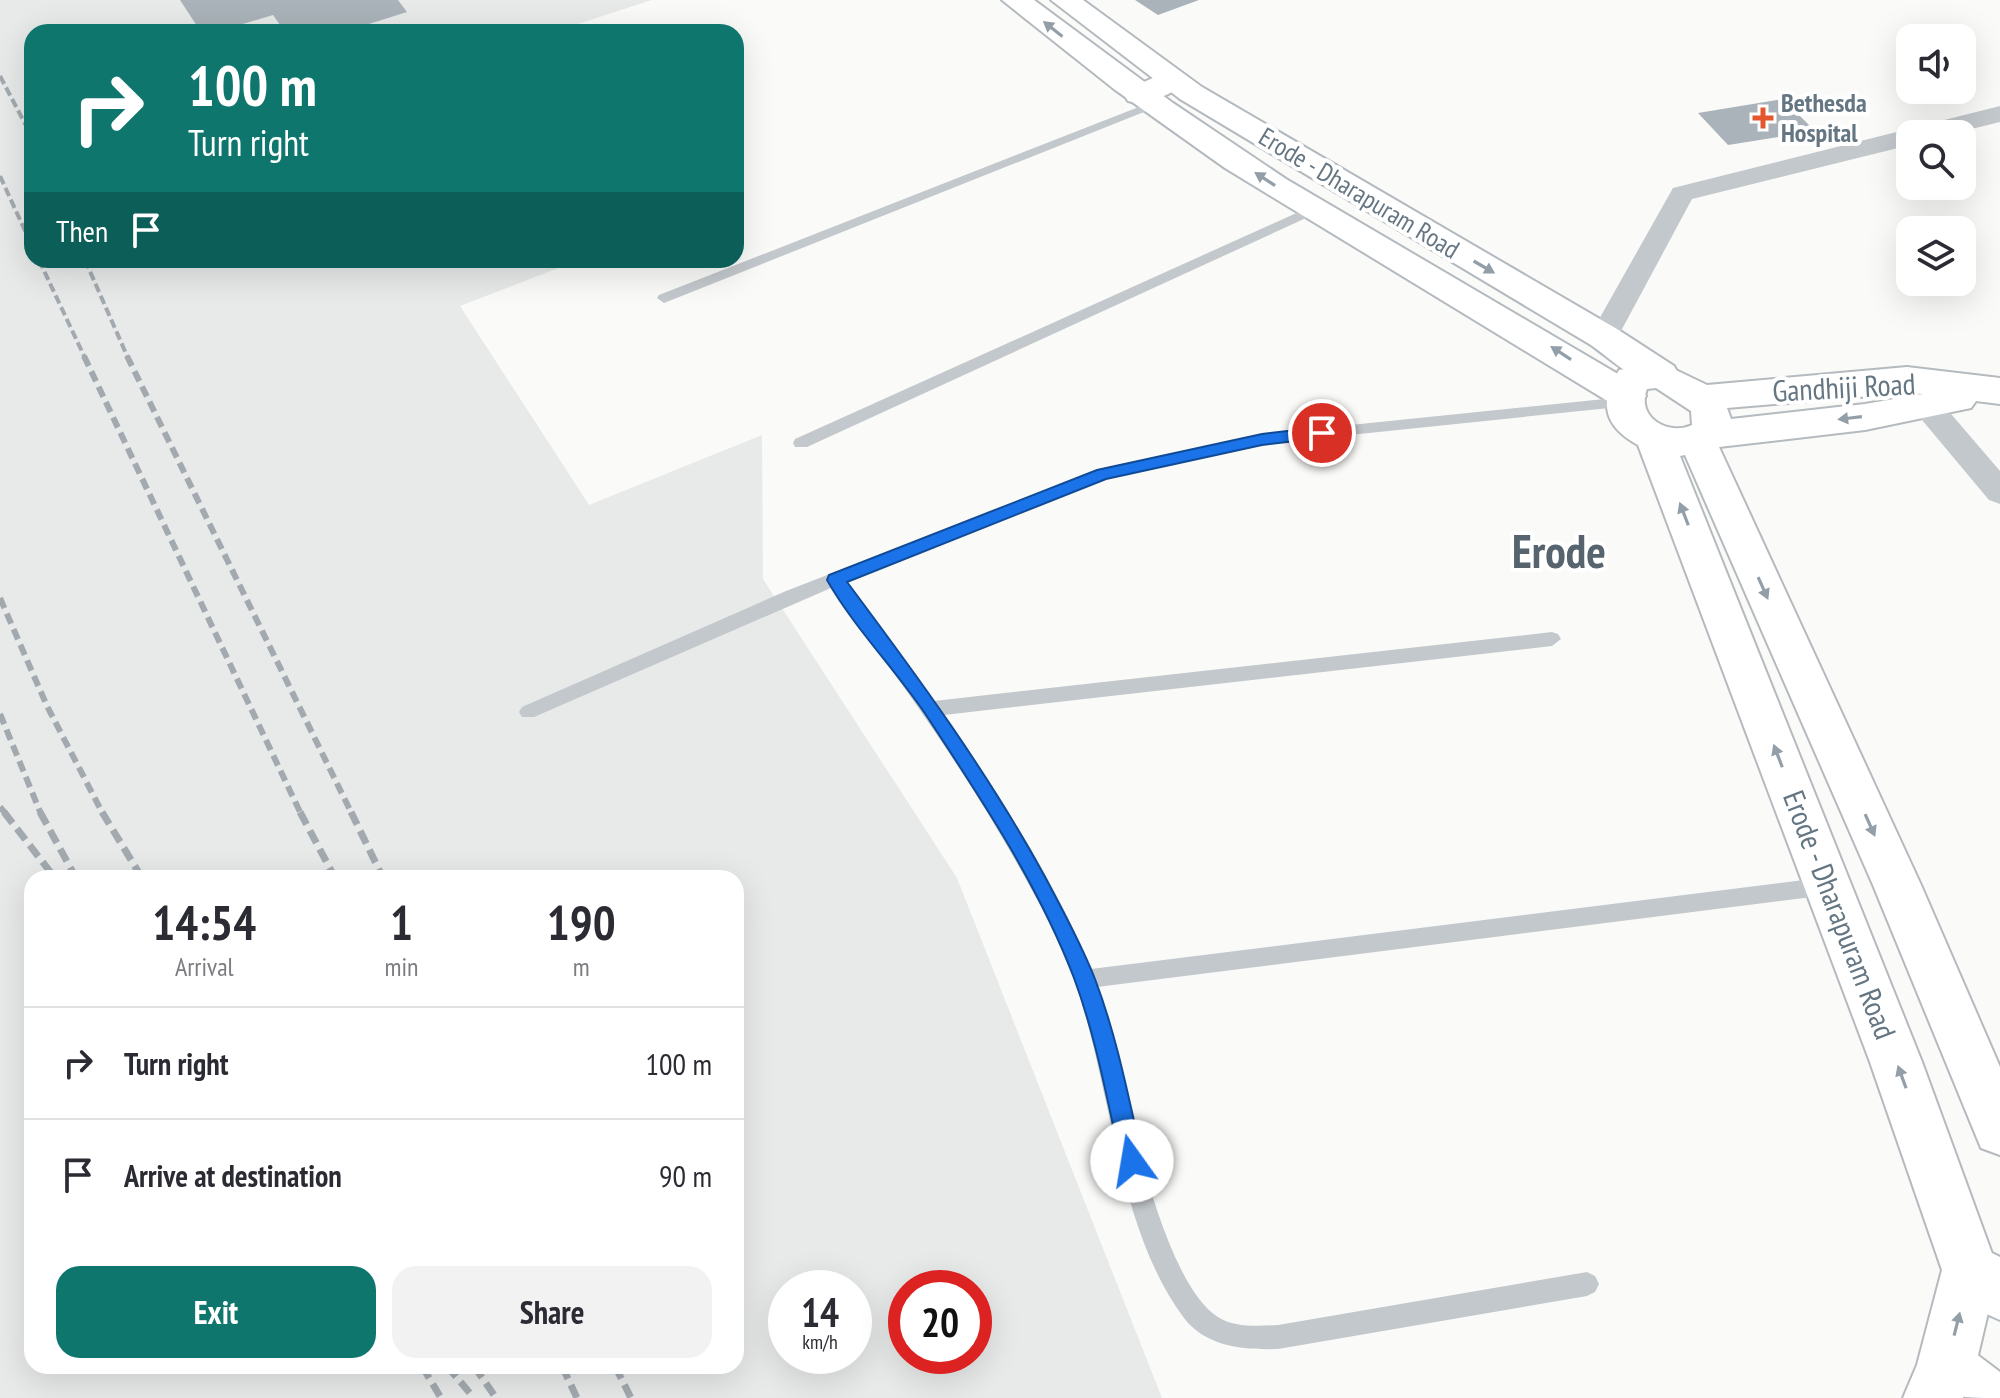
<!DOCTYPE html>
<html lang="en">
<head>
<meta charset="utf-8">
<style>
	body { margin:0; font-family:"PT Sans Narrow",sans-serif; background:#f2f2f3; color:#2b2b33; height:100vh; display:flex; flex-direction:column; font-size:30px; white-space:nowrap }
	* { box-sizing:border-box; margin:0 }
	p { font-size:26px; color:#7c7c81 }
	.icon { flex:none; width:44px; height:44px; fill:none; stroke:currentColor; stroke-width:2; stroke-linecap:round; stroke-linejoin:round }
	.map { position:relative; flex:1; overflow:hidden }
	.sheet { position:absolute; left:24px; top:870px; width:720px; height:504px; display:flex; flex-direction:column; background:#fff; border-radius:24px; box-shadow:0 8px 32px #0002 }
	.sheet>* { flex:none }
	.guide { position:absolute; left:24px; top:24px; width:720px; height:244px; border-radius:24px; box-shadow:0 8px 32px #0002; background:#0f766e; color:#fff; overflow:hidden }
	.tools { position:absolute; left:1896px; top:24px; display:grid; gap:16px }
	.tools a { display:grid; place-items:center; width:80px; height:80px; border-radius:16px; background:#fff; box-shadow:0 8px 32px #0002; font-size:40px }
	.speed { position:absolute; left:768px; top:1270px; display:flex; gap:16px; font-size:40px; font-weight:700; text-align:center }
	.speed>* { display:grid; place-content:center; width:104px; height:104px; border-radius:50%; background:#fff; box-shadow:0 8px 32px #0002; line-height:1 }
	.speed small { font-size:20px; font-weight:400 }
	.speed .limit { border:12px solid #d22; background:#fff; color:#111 }
	.pin { position:absolute; display:grid; place-items:center; width:68px; height:68px; color:#fff; margin:-34px; border:4px solid #fff; border-radius:50%; box-shadow:0 2px 8px #0007 }
	.me { position:absolute; width:88px; margin:-44px; rotate:347deg; stroke-linejoin:round; filter:drop-shadow(0 0 6px #0008) }
	.turn { display:flex; align-items:center; gap:28px; height:168px; padding:0 32px; font-size:36px }
	.turn .icon { width:104px; height:104px; stroke-width:2.5 }
	.turn b { display:block; font-size:56px; line-height:68px }
	.then { display:flex; align-items:center; height:76px; padding:0 32px; background:#0003; gap:16px; font-size:30px }
	.eta { display:flex; justify-content:space-evenly; align-items:center; height:136px; text-align:center }
	.eta b { font-size:48px; font-weight:600; line-height:56px }
	.button { display:flex; gap:16px; margin-top:auto; padding:16px 32px }
	.button a { flex:1; height:92px; border-radius:24px; background:#0f766e; color:#fff; font-size:32px; font-weight:600; line-height:92px; text-align:center }
	.button a+a { background:#f2f2f3; color:#2b2b33 }
	ul { padding:0; list-style:none }
	li { display:flex; align-items:center; gap:24px; height:112px; padding:0 32px; border-top:2px solid #e1e1e2 }
	li div { flex:1 }
	li b { display:block; font-size:30px }
	li em { font-style:normal }
	.map>svg:first-child { display:block }
	.built { fill:#e8e9e9; fill-rule:evenodd }
	.building { fill:#aab3b9 }
	.lines { fill:none; stroke-linecap:round; stroke-linejoin:round }
	.secondary-casing { stroke:#b3babf; stroke-width:4 }
	.primary-casing { stroke:#b5babe; stroke-width:4 }
	.lane { fill:#c3c8cc; fill-rule:evenodd }
	.street { fill:#c3c8cc; fill-rule:evenodd }
	.secondary { fill:#fff; fill-rule:evenodd }
	.primary { fill:#fff; fill-rule:evenodd }
	.rail-far2 { stroke:#a2aab0; stroke-width:4; stroke-dasharray:9 4; stroke-linecap:butt }
	.rail-far1 { stroke:#a2aab0; stroke-width:6; stroke-dasharray:11 6; stroke-linecap:butt }
	.rail { stroke:#a2aab0; stroke-width:7; stroke-dasharray:14 7; stroke-linecap:butt }
	.oneway { fill:#939fa8 }
	.route { fill:#1a73e8; stroke:#114b97; stroke-width:2 }
	.poi-dot { fill:#e4572e; stroke:#fff; stroke-width:3 }
	.labels { text-anchor:middle; stroke-width:8; stroke-linejoin:round; paint-order:stroke }
	.far-poi-label { font-size:26px; font-weight:bold; fill:#657683; stroke:#fff; text-anchor:start }
	.far-street-label { font-size:26px; fill:#657683; stroke:#fff }
	.street-label { font-size:30px; fill:#657683; stroke:#fff }
	.town-label { font-size:46px; font-weight:bold; fill:#57646e; stroke:#fff }
</style>
</head>
<body>
<div class="map">
<svg width="2000" height="1398" viewBox="0 0 2000 1398">
	<rect width="100%" height="100%" fill="#fafaf8"/>
	<path class="built" d="M0,0h652l-99,32h-521v228h547l-119,46 129,199 173,-70 1,144 194,299 205,520h-1162zM32,878h704v488h-704zM786,1288h68v68h-68zM906,1288h68v68h-68z"/>
	<g class="building">
		<path d="M180,0h218l9,12 -64,20h-58l-12,-17 -57,17h-15z"/>
		<path d="M1135,0h64l-41,15z"/>
		<path d="M1783,99l32,32 -87,14 -30,-32z"/>
	</g>
	<g class="lines">
		<g class="secondary-casing">
			<g id="secondary">
				<path d="M1002,0h32l139,103 113,76 354,208 6,9 -6,9 -13,4 -13,-4 -389,-237 -111,-79z"/>
				<path d="M1051,0h32l119,87 415,242 57,37 5,9 -5,9c-30,8 -59,-22 -83,-39l-411,-246z"/>
				<path d="M1970,1242l30,15v63c-28,-12 -47,-22 -58,-50l8,-20z"/>
				<path d="M1946,1339l21,8 33,25v26c-41,0 -66,0 -83,-30l8,-21z"/>
			</g>
		</g>
		<g class="primary-casing">
			<g id="primary">
				<path d="M1171,70l11,3 4,6c-11,16 -40,27 -58,22l-4,-6 4,-6z"/>
				<path d="M1661,363l46,22 200,-18 93,11v26l-24,-3 -5,7 -106,22 -146,17 202,438 79,182v88l-19,-7 -108,-263 -188,-430 -5,1 242,606 76,208 -23,98 -12,30h-60l14,-33 25,-95 -72,-208 -232,-617c-35,-19 -39,-43 -19,-75zM1656,388l35,23 1,14c-25,11 -56,-8 -45,-36zM1907,393l16,1 -58,10 -134,15 -4,-11z"/>
			</g>
		</g>
		<g class="lane">
			<path d="M1149,103l10,3 -490,195 -5,2 -7,-5 2,-3z"/>
			<path d="M1312,206l7,4 -2,3 -510,234h-12l-2,-4 2,-4z"/>
			<path d="M1624,397l8,5 -3,4 -367,38 -156,35 -260,103 88,119 618,-69 6,2 3,5 -9,7 -608,69c55,79 110,164 147,254l737,-92 7,3 3,6 -3,6 -7,3 -731,92c24,74 59,291 121,330 17,11 41,9 60,8l309,-53 8,4 4,8 -4,8 -8,4 -309,53c-34,1 -72,-2 -94,-31 -67,-89 -73,-235 -110,-339 -14,-40 -36,-78 -56,-114 -55,-98 -120,-188 -187,-277l-297,129h-12l-3,-5 3,-5 264,-116 317,-123 159,-34z"/>
		</g>
		<g class="street">
			<path d="M2000,106v16l-49,12h-41v11l-218,54 -78,145 -10,3 -10,-3 -5,-7 84,-149z"/>
			<path d="M1928,396l11,4 61,71v33l-11,-4 -72,-86 -4,-7 4,-7z"/>
		</g>
		<use href="#secondary" class="secondary"/>
		<use href="#primary" class="primary"/>
		<g class="rail-far2">
			<path d="M0,76l32,61"/>
			<path d="M0,176l32,70"/>
			<path d="M39,260l46,98"/>
			<path d="M85,260l43,98"/>
		</g>
		<g class="rail-far1">
			<path d="M84,356l217,458"/>
			<path d="M127,356l225,458"/>
			<path d="M0,598l47,108 56,108"/>
			<path d="M0,714l41,100"/>
			<path d="M0,807l6,7"/>
		</g>
		<g class="rail">
			<path d="M4,812l51,66"/>
			<path d="M40,812l36,66"/>
			<path d="M102,812l40,66"/>
			<path d="M300,812l35,66"/>
			<path d="M351,812l32,66"/>
			<path d="M422,1366l19,32"/>
			<path d="M447,1366l27,32"/>
			<path d="M474,1366l22,32"/>
			<path d="M562,1366l15,32"/>
			<path d="M615,1366l16,32"/>
		</g>
	</g>
	<defs><path id="oneway-solid" d="M-6-.8H1V-3.2L6.5 0L1 3.2V.8H-6Z" transform="scale(2)"/></defs>
	<g class="oneway">
		<use href="#oneway-solid" transform="translate(1053 29) rotate(-142)"/>
		<use href="#oneway-solid" transform="translate(1265 179) rotate(-147)"/>
		<use href="#oneway-solid" transform="translate(1484 267) rotate(30)"/>
		<use href="#oneway-solid" transform="translate(1561 353) rotate(-147)"/>
		<use href="#oneway-solid" transform="translate(1850 418) rotate(173)"/>
		<use href="#oneway-solid" transform="translate(1684 514) rotate(-111)"/>
		<use href="#oneway-solid" transform="translate(1763 588) rotate(66)"/>
		<use href="#oneway-solid" transform="translate(1778 756) rotate(-111)"/>
		<use href="#oneway-solid" transform="translate(1870 825) rotate(66)"/>
		<use href="#oneway-solid" transform="translate(1902 1077) rotate(-110)"/>
		<use href="#oneway-solid" transform="translate(1957 1324) rotate(-76)"/>
	</g>
	<path class="route" d="M1322,427l6,2v8l-66,8 -156,34 -259,103c71,95 140,189 197,293 18,34 37,68 51,104 22,58 34,121 48,182l-3,8 -8,3 -8,-3 -3,-8c-14,-61 -25,-124 -47,-183 -35,-92 -92,-178 -146,-260 -31,-47 -73,-89 -101,-138l2,-5 268,-105 165,-36z"/>
	<path class="poi-dot" d="M1759 106h8v8h8v8h-8v8h-8v-8h-8v-8h8z"/>
	<g class="labels">
		<g class="far-poi-label">
			<text x="1781" y="112">Bethesda<tspan x="1781" dy="30">Hospital</tspan></text>
		</g>
		<g class="far-street-label">
			<text transform="translate(1359 193) rotate(31)" y="9">Erode - Dharapuram Road</text>
		</g>
		<g class="street-label">
			<text transform="translate(1844 388) rotate(-3)" y="10">Gandhiji Road</text>
			<text transform="translate(1839 915) rotate(69)" y="10">Erode - Dharapuram Road</text>
		</g>
		<g class="town-label">
			<text x="1559" y="568">Erode</text>
		</g>
	</g>
</svg>
<div class="tools">
<a><svg class="icon" aria-label="sound" viewBox="0 0 24 24"><path d="M4 9h4l5-4v14l-5-4H4zM17 9q2 3 0 6"/></svg></a>
<a><svg class="icon" aria-label="search" viewBox="0 0 24 24"><circle cx="10" cy="10" r="6"/><path d="M15 15l6 6"/></svg></a>
<a><svg class="icon" aria-label="layers" viewBox="0 0 24 24"><path d="M12 4l9 5-9 5-9-5zM3 14l9 5 9-5"/></svg></a>
</div>
<div class="speed"><div>14<small>km/h</small></div><div class="limit">20</div></div>
<div class="pin" style="left:1322px;top:433px;background:#d93025"><svg class="icon" aria-label="arrive" viewBox="0 0 24 24"><path d="M6 21V4h12l-3 4 3 4H6"/></svg></div>
<svg class="me" style="left:1132px;top:1161px" viewBox="-20 -20 40 40"><circle r="19" fill="#fff"/><path d="M0-13L10 11 0 6-10 11z" fill="#1a73e8"/></svg>
<div class="guide">
<div class="turn"><svg class="icon" aria-label="right" viewBox="0 0 24 24"><path d="M7 20v-9h11M14 6l5 5-5 5"/></svg><div><b>100 m</b>Turn right</div></div>
<div class="then">Then<svg class="icon" aria-label="arrive" viewBox="0 0 24 24"><path d="M6 21V4h12l-3 4 3 4H6"/></svg></div>
</div>
<section class="sheet">
<div class="eta">
<div><b>14:54</b><p>Arrival</p></div>
<div><b>1</b><p>min</p></div>
<div><b>190</b><p>m</p></div>
</div>
<ul>
<li><svg class="icon" aria-label="right" viewBox="0 0 24 24"><path d="M7 20v-9h11M14 6l5 5-5 5"/></svg><div><b>Turn right</b></div><em>100 m</em></li>
<li><svg class="icon" aria-label="arrive" viewBox="0 0 24 24"><path d="M6 21V4h12l-3 4 3 4H6"/></svg><div><b>Arrive at destination</b></div><em>90 m</em></li>
</ul>
<div class="button"><a>Exit</a><a>Share</a></div>
</section>
</div>
</body>
</html>
